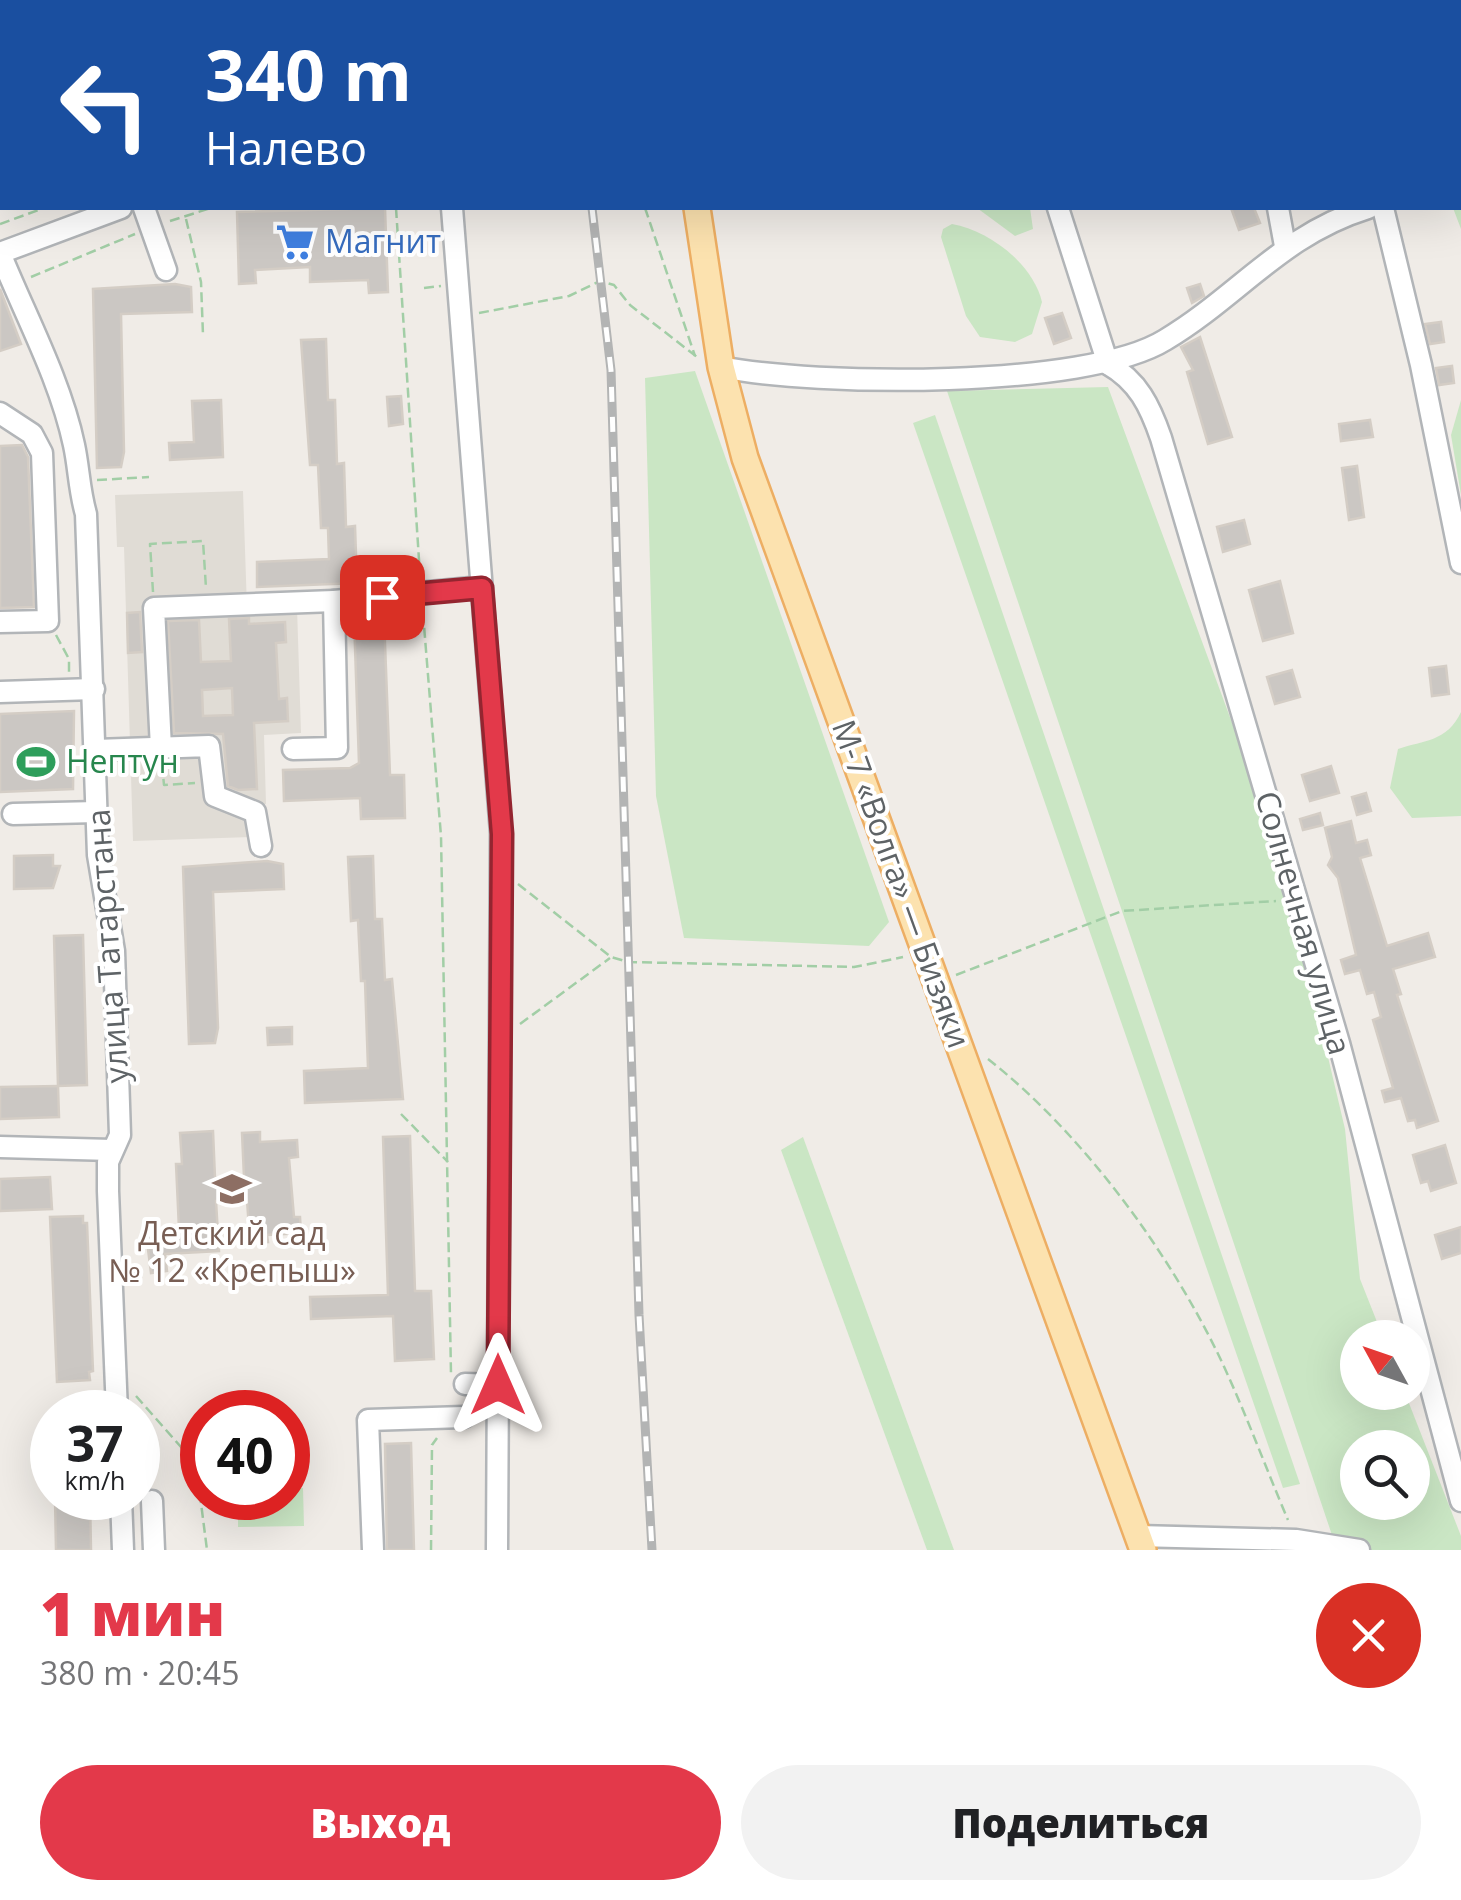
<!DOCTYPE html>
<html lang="ru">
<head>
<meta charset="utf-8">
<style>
	body { margin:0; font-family:"Open Sans",sans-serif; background:#f2f2f2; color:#202124; height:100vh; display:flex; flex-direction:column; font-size:38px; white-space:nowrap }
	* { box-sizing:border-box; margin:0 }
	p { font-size:32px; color:#757577 }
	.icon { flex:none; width:55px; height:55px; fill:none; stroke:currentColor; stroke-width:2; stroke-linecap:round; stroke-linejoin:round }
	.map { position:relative; height:1550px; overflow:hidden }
	.sheet { display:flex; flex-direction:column; background:#fff; flex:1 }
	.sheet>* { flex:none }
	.top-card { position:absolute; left:0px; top:0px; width:1462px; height:210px; box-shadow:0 10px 40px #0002; background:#1a4fa0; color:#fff; overflow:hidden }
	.needle { width:65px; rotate:310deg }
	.controls { position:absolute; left:1340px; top:1320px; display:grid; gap:20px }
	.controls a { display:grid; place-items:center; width:90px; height:90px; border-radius:50%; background:#fff; box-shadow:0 10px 40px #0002; font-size:50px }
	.speed { position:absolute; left:30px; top:1390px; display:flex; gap:20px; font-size:50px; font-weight:700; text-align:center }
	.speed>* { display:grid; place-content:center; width:130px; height:130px; border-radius:50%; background:#fff; box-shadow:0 10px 40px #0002; line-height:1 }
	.speed small { font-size:25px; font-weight:400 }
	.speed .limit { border:15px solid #d22; background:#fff; color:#111 }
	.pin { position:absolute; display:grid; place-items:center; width:85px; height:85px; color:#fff; margin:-42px; border-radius:20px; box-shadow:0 5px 15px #0006 }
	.me { position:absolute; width:110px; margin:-55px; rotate:0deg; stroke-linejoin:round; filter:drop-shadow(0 0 8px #0008) }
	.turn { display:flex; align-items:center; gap:35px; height:210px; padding:0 40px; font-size:45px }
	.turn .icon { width:130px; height:130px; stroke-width:2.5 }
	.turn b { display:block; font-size:70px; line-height:85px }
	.round { display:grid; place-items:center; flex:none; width:105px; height:105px; border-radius:52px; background:#f2f2f2 }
	.summary { display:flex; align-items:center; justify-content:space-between; height:170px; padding:0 40px }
	h1 { font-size:60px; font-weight:800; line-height:75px; color:#e3394a }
	.primary-button { display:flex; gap:20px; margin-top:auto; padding:20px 40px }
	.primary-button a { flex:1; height:115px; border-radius:60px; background:#e3394a; color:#fff; font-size:40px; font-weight:800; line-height:115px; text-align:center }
	.primary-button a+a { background:#f2f2f2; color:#202124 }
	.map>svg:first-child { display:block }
	.education { fill:#e0dcd5 }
	.green { fill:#cae6c4; fill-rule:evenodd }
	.building { fill:#cbc7c3; stroke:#d4cdc5; stroke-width:2.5; fill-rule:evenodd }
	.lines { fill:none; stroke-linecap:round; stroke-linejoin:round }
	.minor-casing { stroke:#b2b5b8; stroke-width:25 }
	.major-casing { stroke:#edae63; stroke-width:30 }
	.path { stroke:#a2cea6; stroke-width:2.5; stroke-dasharray:10 5; stroke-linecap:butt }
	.minor { stroke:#fff; stroke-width:20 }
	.major { stroke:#fce2af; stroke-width:25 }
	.rail-casing { stroke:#b3b4b4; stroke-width:9 }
	.rail { stroke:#fff; stroke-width:5; stroke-dasharray:15; stroke-linecap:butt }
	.route-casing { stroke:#942530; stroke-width:25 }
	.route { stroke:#e3394a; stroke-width:18 }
	.labels { text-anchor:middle; stroke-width:8; stroke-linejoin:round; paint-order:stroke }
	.shop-label { font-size:32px; fill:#366cbe; stroke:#fff; text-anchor:start }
	.leisure-label { font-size:32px; fill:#27864d; stroke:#fff; text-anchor:start }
	.street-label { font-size:32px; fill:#5e6366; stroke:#fff }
	.education-label { font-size:32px; fill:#785e54; stroke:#fff }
</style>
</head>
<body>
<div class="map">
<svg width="1461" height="1550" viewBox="0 0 1461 1550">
	<rect width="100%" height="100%" fill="#f0ece7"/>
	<path class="education" d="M243,491l4,117 50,-1 4,126 -37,2 2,69 -16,1 1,32 -118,4 -9,-294h-7l-2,-52z"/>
	<g class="green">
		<path d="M1390,0h71v229l-8,-21h7v-206z"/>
		<path d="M977,208h53l3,21 -18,7z"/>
		<path d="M952,224c38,7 81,40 90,78l-10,32 -17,8 -35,-5 -14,-21 -25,-79 2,-8z"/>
		<path d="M695,371l194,551 -20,24 -185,-8 -28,-142 -11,-418z"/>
		<path d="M1108,387l171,463 66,279 15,150 23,58 -25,1v54l47,1 56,143v14h-124l-390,-1159zM1358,1448h54v54h-54z"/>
		<path d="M1461,400v95l-10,-60z"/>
		<path d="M935,415l365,1069 -17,4 -370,-1065z"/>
		<path d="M1461,712v104l-49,2 -22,-30 8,-39c26,-9 49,-7 63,-37z"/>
		<path d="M803,1137l151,413h-27l-146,-400z"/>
		<path d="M288,1488h15l1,38 -66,1v-29h50z"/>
	</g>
	<g class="building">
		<path d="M385,208l3,84 -19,1 -1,-13 -58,2v-15l-55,3 1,13 -17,1 -2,-72z"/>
		<path d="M1231,208h23l6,15 -21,7z"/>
		<path d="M175,284l16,3 1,25 -71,2 3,138 -3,15 -24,1 -4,-179z"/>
		<path d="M1200,284l4,12 -12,7 -5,-15z"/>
		<path d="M0,289l21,55 -21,7z"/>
		<path d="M1062,313l9,25 -17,6 -9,-26z"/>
		<path d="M1441,322l3,20 -14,2 -5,-20z"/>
		<path d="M1200,337l32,100 -24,7 -21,-72 6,-2 -12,-23z"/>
		<path d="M326,339l2,61h7l2,64 7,-1 2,64 9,-1 2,57 -100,4v-25l72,-3 -1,-31h-7l-3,-63h-8l-9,-125z"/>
		<path d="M1452,366l2,17 -15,2 -3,-17z"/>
		<path d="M401,396l2,28 -14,2 -2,-29z"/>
		<path d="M221,400l2,57 -53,3 -1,-17 25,-1 -2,-41z"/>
		<path d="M1370,420l3,17 -32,4 -2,-17z"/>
		<path d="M22,445l6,12 6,150 -34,1v-162z"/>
		<path d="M1357,466l7,51 -15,3 -7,-52z"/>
		<path d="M1244,520l6,24 -27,8 -6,-25z"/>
		<path d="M1280,581l13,52 -30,8 -14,-51z"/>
		<path d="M140,612l2,40 -14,1 -1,-40z"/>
		<path d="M384,617l6,158h14l1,43 -44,1 -1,-21 -76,3 -1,-31 67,-2 9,-5 -5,-145z"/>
		<path d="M249,618v6l36,-2 1,20 -10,1 3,56 8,-1 1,23 -34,2 3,66 -19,1 -10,-4 -5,-52 -49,-1 -6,-112 31,-1 2,42 30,-1 -2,-42zM232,688l1,27 -30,1 -1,-26z"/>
		<path d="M1446,666l3,28 -17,2 -3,-28z"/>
		<path d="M1292,670l8,27 -25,7 -8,-27z"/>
		<path d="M74,711l-1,78 -73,3v-78z"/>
		<path d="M1331,766l8,27 -29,8 -8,-26z"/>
		<path d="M1366,793l5,18 -14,4 -5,-18z"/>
		<path d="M1320,813l3,12 -20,5 -3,-11z"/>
		<path d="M1351,821l5,22 11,-3 4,15 -11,3 27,88 41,-13 7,24 -42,12 8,25 -4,1 41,126 -21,7 -2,-8 -7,1 -7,-23 -16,4 -3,-11 11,-3 -20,-68 8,-3 -7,-25 -7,2 -7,-24 -15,4 -4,-14 15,-5 -18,-77 -10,-13 4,-8 -7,-29z"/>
		<path d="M53,855v11h7l-7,22 -39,1v-33z"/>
		<path d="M373,856l2,63h7l3,61 7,-1 11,120 -98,4 -1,-32 64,-3 -3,-87h-4l-3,-61 -7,1 -3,-64z"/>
		<path d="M267,861l16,3 1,25 -71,3 5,136 -3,15 -26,1 -6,-177z"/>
		<path d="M83,935l4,150 -29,1 -4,-150z"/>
		<path d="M292,1027v17l-24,1 -1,-17z"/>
		<path d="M58,1086l1,31 -59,2v-32z"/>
		<path d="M213,1131l2,47 29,-1 -2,-44 18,-1v10l37,-2 1,17 -9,1 5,59h6l1,16 -34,2 1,7 -18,1 -3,-43 -31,1 3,50 -54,3 2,17 -16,2 -5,-40 33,-4 -3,-65h6l-2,-31z"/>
		<path d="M410,1136l5,155h16l3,68 -39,2 -2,-45 -82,3 -1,-22 78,-2 -5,-158z"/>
		<path d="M1445,1145l11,38 -25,8 -3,-10 -7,2 -8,-28z"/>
		<path d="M50,1177l2,32 -52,2v-32z"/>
		<path d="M83,1216v7h4l6,148 -4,1 1,8 -33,2 -7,-165z"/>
		<path d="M1461,1227v26l-19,6 -7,-24z"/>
		<path d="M411,1443l3,107h-27l-2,-106z"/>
		<path d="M55,1498h35l1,52h-35z"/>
	</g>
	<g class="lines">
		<g class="minor-casing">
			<g id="minor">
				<path d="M42,0h9"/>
				<path d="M370,0l1,2"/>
				<path d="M991,0l1,2"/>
				<path d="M1239,0v2"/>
				<path d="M1340,0l1,2"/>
				<path d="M0,23l2,-1"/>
				<path d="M144,208l22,62"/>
				<path d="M452,208l49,625 -4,717"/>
				<path d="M1058,208l50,156"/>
				<path d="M1278,208l7,38"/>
				<path d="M1383,208l38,157 40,198"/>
				<path d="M0,253c25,62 60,126 74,192 5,23 5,45 12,69l12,341 16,96 6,184 -12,27v29l9,221"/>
				<path d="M0,253l121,-45"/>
				<path d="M1108,364c30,17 42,42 53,74l178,605 122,458"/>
				<path d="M721,367c94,19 365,22 444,-27 75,-45 116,-105 203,-132"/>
				<path d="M0,413l32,21 10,19 6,168 -48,1"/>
				<path d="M0,692l94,-3"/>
				<path d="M161,748l-7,-140 180,-7"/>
				<path d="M293,749l44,-1 -3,-147 148,-14"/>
				<path d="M96,750l113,-4 6,50 40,16 6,34"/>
				<path d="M13,814l84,-2"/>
				<path d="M0,1147l112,3"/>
				<path d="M465,1384l33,1"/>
				<path d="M121,1498l2,52"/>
				<path d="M152,1501l2,49"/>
				<path d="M1138,1536l158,4 63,10"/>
				<path d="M373,1550l-5,-130 96,-3"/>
			</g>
		</g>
		<g class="major-casing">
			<g id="major">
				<path d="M400,0l1,2"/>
				<path d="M668,0v2"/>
				<path d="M697,208l24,159 24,91 398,1092"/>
			</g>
		</g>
		<g class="path">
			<path d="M340,0v2"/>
			<path d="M396,208l24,367"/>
			<path d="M645,208l50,148"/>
			<path d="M186,219l15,63 2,53"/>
			<path d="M170,221l41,-13"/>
			<path d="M0,224l44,-16"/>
			<path d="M31,277l104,-43"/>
			<path d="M424,288l17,-2"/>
			<path d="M479,313l90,-17 31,-15 14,4 16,20 67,52"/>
			<path d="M97,480l52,-3"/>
			<path d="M153,592l-3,-48 53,-3 3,47"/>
			<path d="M423,613l18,223 10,538"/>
			<path d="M56,635l13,24v15"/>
			<path d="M162,764l2,21 31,-2"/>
			<path d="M518,884l93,73 17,5 226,5 49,-10"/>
			<path d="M956,975l166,-64 154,-10"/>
			<path d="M520,1024l90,-66"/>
			<path d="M988,1059c94,74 180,191 232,299 25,53 45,108 68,162"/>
			<path d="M401,1114l47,48"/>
			<path d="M136,1396l60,68 11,86"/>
			<path d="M431,1550l1,-105 5,-7"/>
		</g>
		<use href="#minor" class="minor"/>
		<use href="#major" class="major"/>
		<g class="rail-casing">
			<g id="rail">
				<path d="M563,0v2"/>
				<path d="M592,208l19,162 28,945 13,235"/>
			</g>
		</g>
		<use href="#rail" class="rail"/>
	</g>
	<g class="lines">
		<g class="route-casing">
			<path id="route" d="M382,597l100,-9 20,246 -4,551"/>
		</g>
		<use href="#route" class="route"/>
	</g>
	<defs>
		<g id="supermarket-bare" transform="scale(3)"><path d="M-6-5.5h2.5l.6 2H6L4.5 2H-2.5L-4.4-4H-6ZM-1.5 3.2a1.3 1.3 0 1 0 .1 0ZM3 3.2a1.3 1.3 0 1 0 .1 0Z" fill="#3f7fe0" stroke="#fff" stroke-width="2.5" paint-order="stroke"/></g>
		<g id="stadium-bare" transform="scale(3)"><path d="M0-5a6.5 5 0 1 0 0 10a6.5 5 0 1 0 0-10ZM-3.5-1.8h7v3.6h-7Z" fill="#2e9e5b" stroke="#fff" stroke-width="2.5" paint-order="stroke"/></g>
		<g id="school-bare" transform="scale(3)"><path d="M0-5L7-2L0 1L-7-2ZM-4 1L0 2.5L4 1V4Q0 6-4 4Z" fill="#8d6e63" stroke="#fff" stroke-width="2.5" paint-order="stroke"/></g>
	</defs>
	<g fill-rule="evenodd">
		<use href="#supermarket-bare" x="295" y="242"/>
		<use href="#stadium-bare" x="36" y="762"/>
		<use href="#school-bare" x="232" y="1189"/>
	</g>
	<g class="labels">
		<g class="shop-label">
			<text x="325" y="253">Магнит</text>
		</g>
		<g class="leisure-label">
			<text x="66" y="773">Нептун</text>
		</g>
		<g class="street-label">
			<text transform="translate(901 884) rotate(70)" y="11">М-7 «Волга» — Бизяки</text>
			<text transform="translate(1303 923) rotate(74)" y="11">Солнечная улица</text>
			<text transform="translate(108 946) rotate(-94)" y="11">улица Татарстана</text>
		</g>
		<g class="education-label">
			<text x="232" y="1245">Детский сад<tspan x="232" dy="37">№ 12 «Крепыш»</tspan></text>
		</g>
	</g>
</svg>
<div class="controls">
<a><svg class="needle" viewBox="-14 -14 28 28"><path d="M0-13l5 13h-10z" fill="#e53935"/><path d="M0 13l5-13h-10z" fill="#757577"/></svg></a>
<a><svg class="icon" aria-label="search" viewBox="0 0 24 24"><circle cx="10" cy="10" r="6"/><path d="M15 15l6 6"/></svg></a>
</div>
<div class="speed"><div>37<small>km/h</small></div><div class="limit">40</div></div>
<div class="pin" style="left:382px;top:597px;background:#d93025"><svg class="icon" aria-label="arrive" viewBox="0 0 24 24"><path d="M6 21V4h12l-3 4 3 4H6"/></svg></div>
<svg class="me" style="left:498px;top:1385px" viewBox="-20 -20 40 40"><path d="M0-17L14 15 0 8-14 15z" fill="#e3394a" stroke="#fff" stroke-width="4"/></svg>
<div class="top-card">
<div class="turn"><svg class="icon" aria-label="left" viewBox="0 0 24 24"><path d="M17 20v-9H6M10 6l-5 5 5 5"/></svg><div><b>340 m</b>Налево</div></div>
</div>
</div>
<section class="sheet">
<div class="summary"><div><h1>1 мин</h1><p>380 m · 20:45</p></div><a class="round" style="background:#d93025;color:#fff"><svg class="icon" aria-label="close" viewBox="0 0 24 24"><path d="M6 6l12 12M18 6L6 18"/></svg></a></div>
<div class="primary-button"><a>Выход</a><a>Поделиться</a></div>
</section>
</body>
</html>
